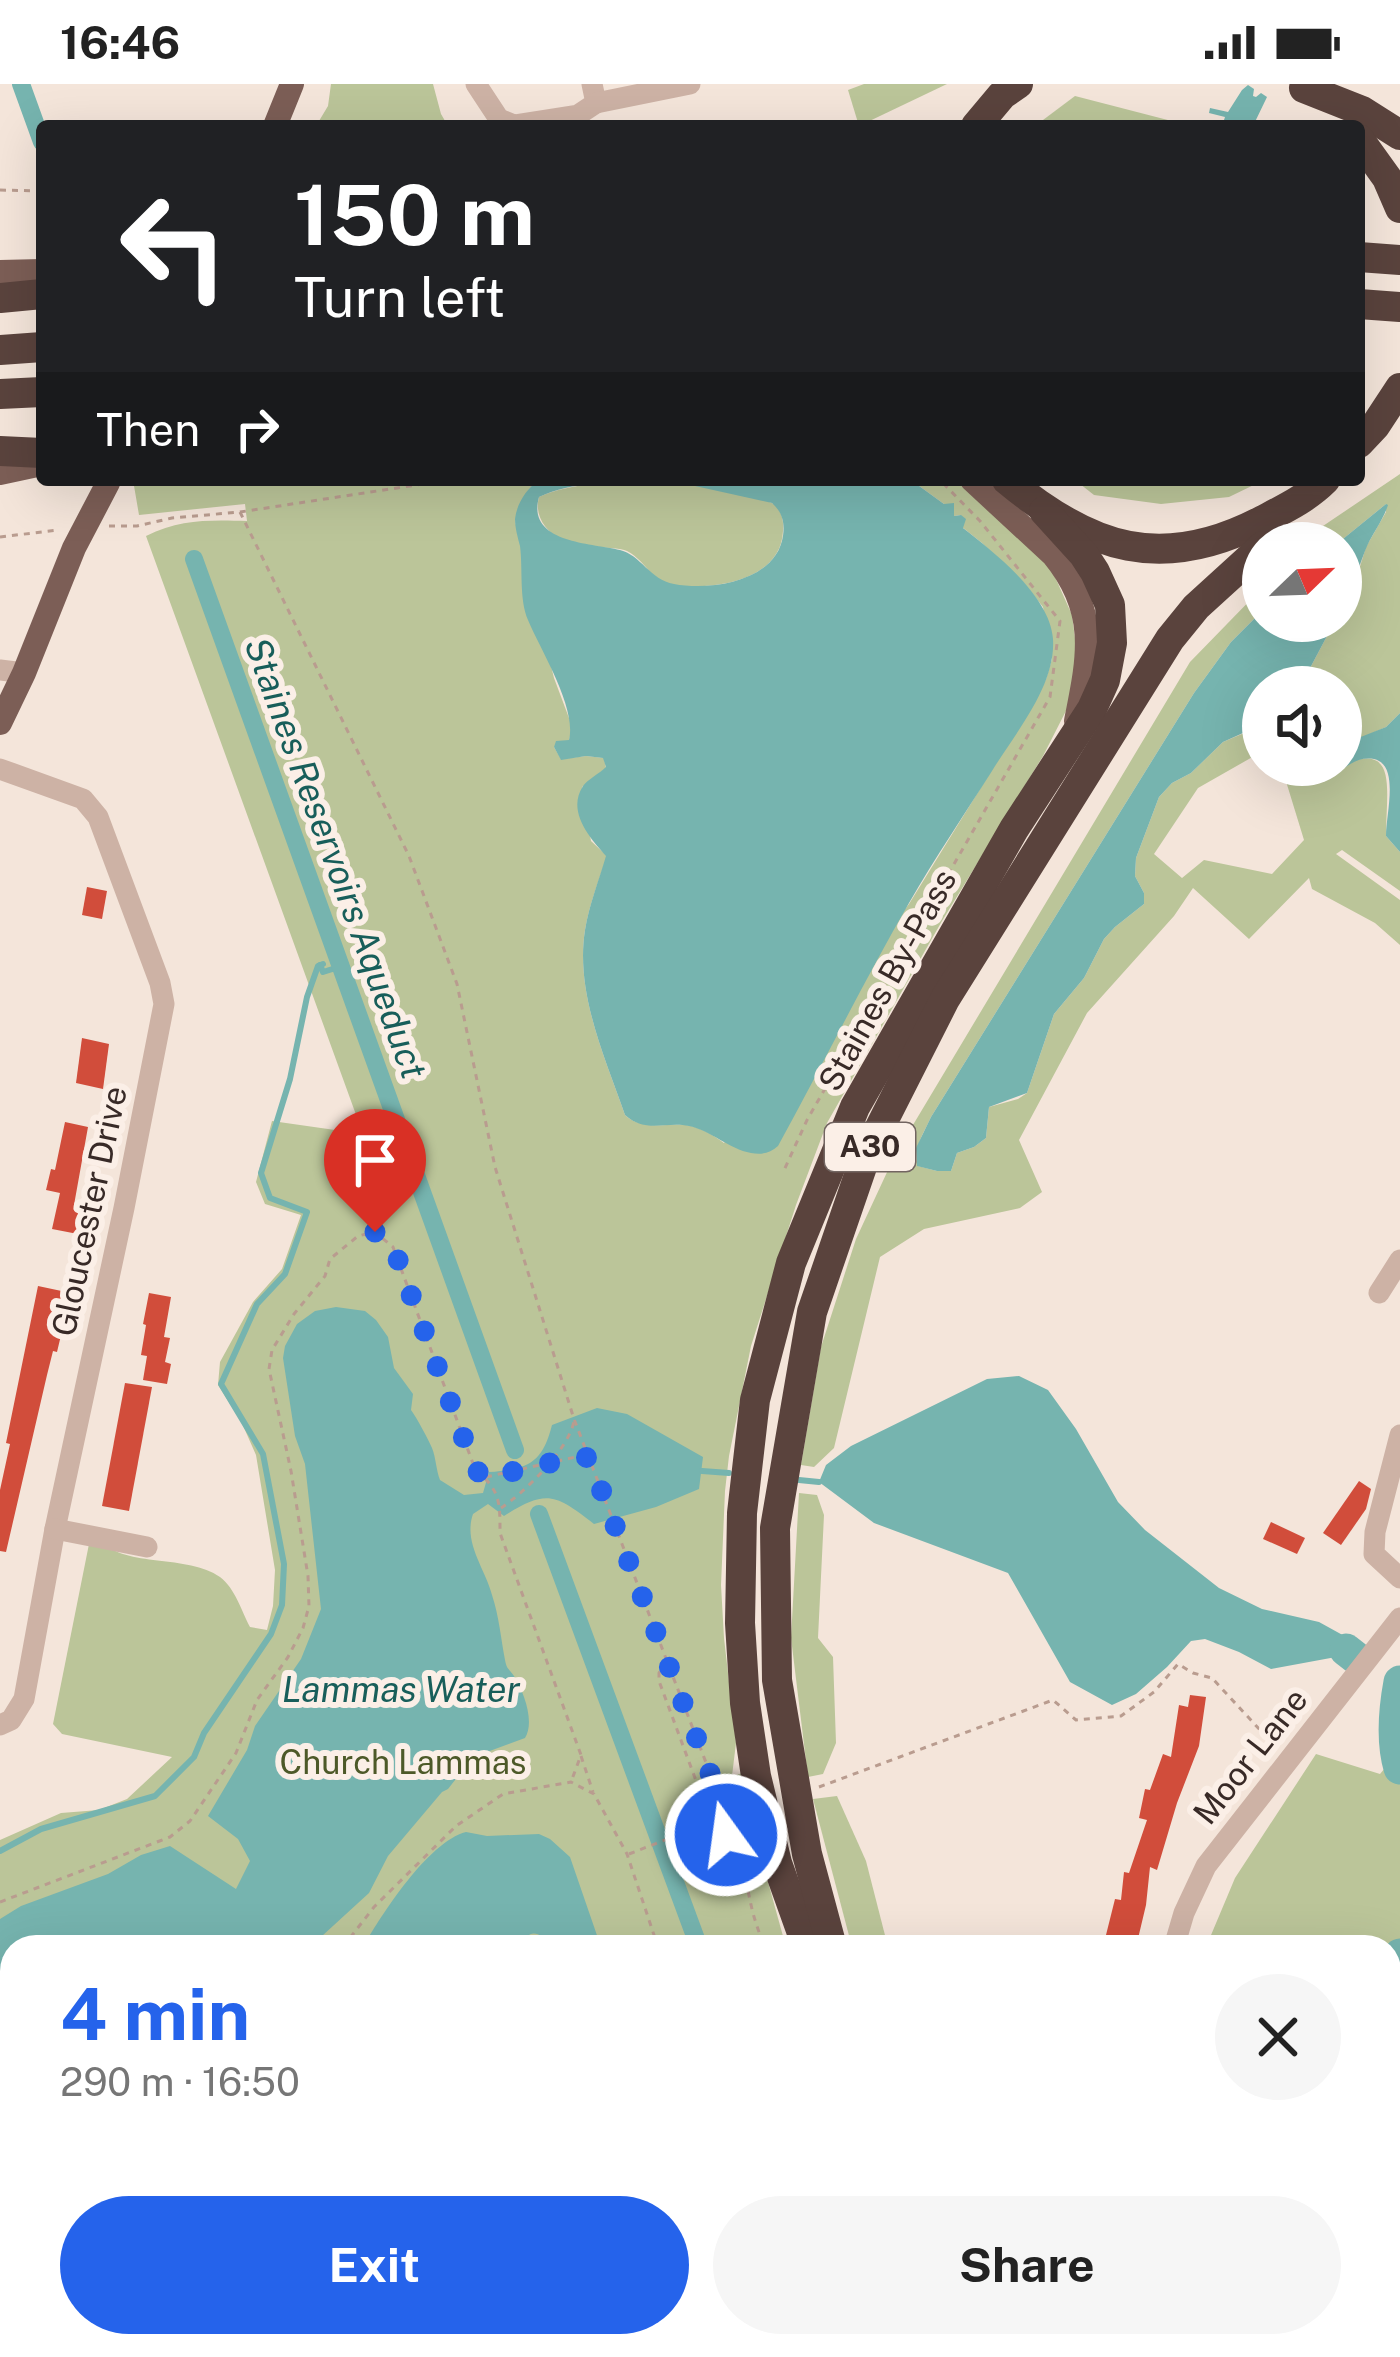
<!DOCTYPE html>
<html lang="en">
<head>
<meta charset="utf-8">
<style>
	body { margin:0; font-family:"Public Sans",sans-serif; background:#f6f6f6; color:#222; height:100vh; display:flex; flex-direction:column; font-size:45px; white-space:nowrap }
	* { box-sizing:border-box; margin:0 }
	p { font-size:39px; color:#767676 }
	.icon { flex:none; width:66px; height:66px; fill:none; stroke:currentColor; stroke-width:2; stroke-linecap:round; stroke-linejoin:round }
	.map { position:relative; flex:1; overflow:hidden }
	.side { position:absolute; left:0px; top:1851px; width:1401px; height:423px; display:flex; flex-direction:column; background:#fff; border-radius:36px 36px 0 0; box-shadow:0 12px 48px #0002 }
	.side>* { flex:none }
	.banner { position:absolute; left:36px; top:36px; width:1329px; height:366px; border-radius:12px; box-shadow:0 12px 48px #0002; background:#202124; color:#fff; overflow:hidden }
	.needle { width:78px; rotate:67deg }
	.controls { position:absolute; left:1242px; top:438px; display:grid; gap:24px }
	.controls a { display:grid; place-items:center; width:120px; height:120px; border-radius:50%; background:#fff; box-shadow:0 12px 48px #0002; font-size:60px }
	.pin { position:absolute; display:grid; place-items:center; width:102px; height:102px; color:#fff; margin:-123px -51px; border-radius:50% 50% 50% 0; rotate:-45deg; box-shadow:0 0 12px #0007 }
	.pin .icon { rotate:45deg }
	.me { position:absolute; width:132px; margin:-66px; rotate:346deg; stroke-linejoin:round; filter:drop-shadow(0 0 9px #0008) }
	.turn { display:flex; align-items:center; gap:42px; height:252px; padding:0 60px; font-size:54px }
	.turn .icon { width:156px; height:156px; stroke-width:2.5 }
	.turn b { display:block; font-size:84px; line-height:102px }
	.then { display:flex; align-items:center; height:114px; padding:0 60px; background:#0003; gap:24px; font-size:45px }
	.round { display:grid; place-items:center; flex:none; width:126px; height:126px; border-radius:63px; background:#f6f6f6 }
	.headline { display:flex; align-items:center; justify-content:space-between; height:204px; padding:0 60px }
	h1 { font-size:72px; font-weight:700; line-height:90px; color:#2563eb }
	.action { display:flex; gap:24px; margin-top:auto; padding:24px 60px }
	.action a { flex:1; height:138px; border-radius:72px; background:#2563eb; color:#fff; font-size:48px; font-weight:700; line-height:138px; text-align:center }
	.action a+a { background:#f6f6f6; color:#222 }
	.status { display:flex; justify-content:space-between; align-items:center; height:84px; padding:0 60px; background:#fff; direction:ltr }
	.status svg { height:33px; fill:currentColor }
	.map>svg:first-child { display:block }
	.green { fill:#bbc599 }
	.water { fill:#76b4af }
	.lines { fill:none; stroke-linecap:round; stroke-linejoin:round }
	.stream { stroke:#76b4af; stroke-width:6 }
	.canal { stroke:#76b4af; stroke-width:18 }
	.river { stroke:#76b4af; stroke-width:33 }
	.building { fill:#d14d3b }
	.path { stroke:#b99c8f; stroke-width:3; stroke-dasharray:6 6; stroke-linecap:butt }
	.minor { stroke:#cdb2a5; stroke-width:21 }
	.major { stroke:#7c5e56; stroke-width:24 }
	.highway { stroke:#5a433d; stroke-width:30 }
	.rail-casing { stroke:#382a27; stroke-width:10 }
	.rail { stroke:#fbefe7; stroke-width:6; stroke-dasharray:18; stroke-linecap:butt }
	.route { stroke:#2563eb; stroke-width:21; stroke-dasharray:0 37.8 }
	.labels { text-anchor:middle; stroke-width:12; stroke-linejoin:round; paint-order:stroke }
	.shield { fill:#fbefe7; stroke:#726561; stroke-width:3 }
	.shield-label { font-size:30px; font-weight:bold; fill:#382a27 }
	.street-label { font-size:33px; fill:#382a27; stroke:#fbefe7 }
	.park-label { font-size:33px; fill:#4d5928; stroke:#fbefe7 }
	.water-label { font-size:36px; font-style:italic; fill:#185e5a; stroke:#fbefe7 }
</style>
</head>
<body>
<div class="status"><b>16:46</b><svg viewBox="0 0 49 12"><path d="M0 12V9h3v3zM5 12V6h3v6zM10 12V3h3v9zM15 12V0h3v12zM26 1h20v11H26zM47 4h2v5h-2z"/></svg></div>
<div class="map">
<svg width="1400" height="2273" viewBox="0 0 1400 2273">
	<rect width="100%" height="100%" fill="#f4e5da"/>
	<g class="green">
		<path d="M331,0h102l8,30 7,12h-132l12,-20z"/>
		<path d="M864,0h83l-88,42 -11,-36z"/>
		<path d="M1075,12l116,30h-156z"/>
		<path d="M1400,390v239l-14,14 -45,20v-60h-41l35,-66h6v-11l13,-24 12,-39 20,-35v-8l-48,39h-32l17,-17z"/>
		<path d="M133,396h405c-14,12 -18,24 -23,41l39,157 18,48 -3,15 -15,6 7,12 25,-3 18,2 2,10 -24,19 9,54 16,15c-8,24 -18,49 -22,74 -10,63 20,127 40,185 17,16 40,8 61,10 14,2 27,10 38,18l185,-239 124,-201 13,-24 6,-20 -9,-52 -19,-24 -42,-40 -20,-16 -1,-12 -7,1 -10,-12 -33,-24h44l96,88 21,47 6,47 -8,41 -27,53 -101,165 -115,202 -31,82 -45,141 -22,110 -4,35 -4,94 3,53 12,105 -4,33 11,-3 12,62 31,112h-774v399h179l-17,11h-174v-517l61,-27 38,-3 28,-11 45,-42 -110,-23 -9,-10 37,-185 12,2c23,27 86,13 118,36 15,11 22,35 30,50l17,3 6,-24 2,-36 -19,-115 -15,-34 -23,-36 2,-23 33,-60 29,-33 19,-54 -36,-11 -9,-22 16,-61 91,13 -217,-598c35,-17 63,-16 101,-15l-2,-17 -106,11z"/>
		<path d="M648,396c21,0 113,14 127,25 7,6 9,17 8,26 -2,48 -64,58 -102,55 -32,-3 -32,-23 -54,-35 -7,-3 -19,-3 -27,-4 -11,-2 -27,-2 -37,-7 -18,-8 -29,-25 -24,-43 34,-15 73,-14 109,-17z"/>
		<path d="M1075,396h189l-35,17 -68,7 -67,-9z"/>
		<path d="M1263,503v23l-32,32 -37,51 -263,424c-7,16 -19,32 -13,49l19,5h14l6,-18 17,-6 12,-9 3,-31 29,-8 9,-6 27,-79 30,-36 20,-39 11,-12 29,-23v-11l-9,-17 1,-18 23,-61 13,-14 19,-10 32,-31 40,-17v26l-65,37 -44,66 28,24 22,-18 68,14 32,-34 -23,-75h53v4c66,-33 52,19 52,67l14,16v39l-58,-41 -6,4 64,46v45l-25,-22 -63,-34 -3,-11 -60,61 -56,-51 -19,28 -87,97 -68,127 23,52 -22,16 -96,21 -44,28 -46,191 -20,19 -13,-2 20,-118 35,-108 39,-84 295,-493z"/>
		<path d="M799,1409l18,2 7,20 -6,123 15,19 3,86 -13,31 -15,3 -17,-139z"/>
		<path d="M1400,1666v607h-382l7,-11h364v-399h-183l29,-69 81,-124 64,20z"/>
		<path d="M837,1712l29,65 22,86h-36l-39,-148z"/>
		<path d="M822,2262h108l4,11h-109z"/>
	</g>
	<g class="water">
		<path d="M1248,1l6,4 -1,7 3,1 5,-4 6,4 -14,29h-31l3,-9 -16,-4 1,-5 18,4 14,-22z"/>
		<path d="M538,396h110c-36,3 -75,1 -109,17 -13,46 52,46 81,53 21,5 30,30 54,34 36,7 102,-2 109,-48 2,-14 -1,-24 -11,-33l-104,-23h243l33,24 10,-1v13l7,-1 5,4 -3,9c32,25 87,68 90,111 3,47 -38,94 -61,132 -28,44 -57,87 -83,132 -46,80 -87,163 -131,243 -8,7 -16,9 -27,7 -22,-4 -39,-22 -62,-27 -23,-5 -43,8 -64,-11 -20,-58 -50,-122 -40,-185 4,-25 14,-50 21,-74 -15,-17 -40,-44 -23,-70 4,-6 17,-13 23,-19l-3,-9 -17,-2 -25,4 -7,-13 2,-6 13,-1c8,-32 -28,-89 -41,-120 -9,-21 -5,-50 -8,-74 -2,-8 -5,-18 -5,-27 2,-16 11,-29 23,-39z"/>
		<path d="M1386,420l2,1c-5,16 -17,30 -23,46 -8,21 -14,40 -24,59v-67h-3z"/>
		<path d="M1263,526v11h72l-35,66h-37v37l-40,18 -32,31 -19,10 -13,14 -23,61 -1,18 9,17v11l-29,23 -11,12 -20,39 -30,36 -27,79 -38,14 -3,31 -12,9 -17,6 -6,18h-14l-20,-5 -1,-18 15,-31 263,-424 37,-51z"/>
		<path d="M1400,629v139l-14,-16c0,-23 14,-71 -12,-77 -15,-2 -23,4 -35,13l-6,-4 1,-3h7l2,-21 43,-17z"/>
		<path d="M336,1223l29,4 11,9 12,17 6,31 19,26 -2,16c7,10 16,27 21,38 4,10 4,22 8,32l24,15 19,-2 6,-21c39,-3 53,-8 63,-47l45,-17 30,6 76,43 -4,32 -43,18 -62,17c-39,-30 -47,-35 -90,-8l-16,-12 -15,10c-10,29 12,54 19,81 7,21 9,44 13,65 2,10 3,7 9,16 10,16 21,46 11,62l-38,14 -10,14 -18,9 -11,14 -6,3 -54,64 -19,37 -59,54h-298v260l-12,-7v-281l21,-13 87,-32 33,-19 29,-9 66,43 14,-28 -12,-22 -30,-23 39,-66 8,-24 46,-67 20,-50 -16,-145 -10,-28 -12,-78 2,-12 12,-22 18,-13z"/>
		<path d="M1019,1292l29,14 28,39 42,73 27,28 74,58 43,21 57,13 29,16 -2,12 -10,7 -65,12 -32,-17 -34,-13 -14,2 -24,26 -31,27 -24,11 -42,-23 -62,-109 -134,-50 -55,-41 7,-17 25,-19 136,-67z"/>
		<path d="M466,1748l21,4 52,-2 11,5 20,18 31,90h-47l-5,-2c-8,-14 -23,-17 -26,2h-160c19,-33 65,-105 103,-115z"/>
	</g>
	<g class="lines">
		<g class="stream">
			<path d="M320,881l3,7 19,-6"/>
			<path d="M702,1387l27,2"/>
			<path d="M799,1396l20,2"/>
			<path d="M0,1767l41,-22 114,-33 39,-39 10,-24 67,-99 11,-29 2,-41 -21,-110 -42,-70 36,-80 28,-30 22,-62 -37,-14 -9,-25 29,-94 17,-82 11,-31 5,-2"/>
		</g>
		<g class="canal">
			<path d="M21,0l21,58"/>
			<path d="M194,475l321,891"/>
			<path d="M539,1430l160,433"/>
			<path d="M836,2262l3,11"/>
		</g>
		<g class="river">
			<path d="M1346,1566l9,7"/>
			<path d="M1400,1598c-5,27 -8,59 0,86"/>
			<path d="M1389,1900l11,-29"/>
			<path d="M1204,2273l5,-11"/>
		</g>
	</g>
	<g class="building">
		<path d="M87,803l20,4 -5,28 -20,-4z"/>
		<path d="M82,954l27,6 -6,45 -27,-6z"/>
		<path d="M65,1038l23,5 -14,78 15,3 -6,27 -31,-6 8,-36 -14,-3 5,-21 4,1z"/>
		<path d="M38,1202l33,7 -14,59 -4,-1 -6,24 -41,177 -6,-1v-61l10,-46 -4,-1z"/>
		<path d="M149,1209l22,4 -7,40 6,1 -5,24 6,2 -4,20 -24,-4 4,-24 -6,-1 5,-30 -3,-1z"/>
		<path d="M125,1299l27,4 -23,124 -27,-5z"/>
		<path d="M1359,1397l12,8 -5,20 -25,36 -18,-12z"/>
		<path d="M1271,1438l34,16 -8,16 -34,-15z"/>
		<path d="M1190,1611l16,2 -7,49 -22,57 -20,67 -7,-3 -4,38 -10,42h-33l12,-48 6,1 3,-28 5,1 18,-53 -8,-2 6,-29 5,1 13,-36 8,3 8,-52 9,2z"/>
	</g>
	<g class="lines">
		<g class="path">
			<path d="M0,106l42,1"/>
			<path d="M240,428l169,344 48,128 38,183 79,252 141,367c28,38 26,78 37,123 3,13 8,25 12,38"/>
			<path d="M109,442h28l35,-8 68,-6 209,-32"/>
			<path d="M0,453l58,-7"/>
			<path d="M785,1084l22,-48 243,-423 10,-76 -80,-100 -40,-41"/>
			<path d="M486,1393l94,-21 8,2"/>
			<path d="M501,1424c24,-16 68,-59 73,-87"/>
			<path d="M667,1578l-8,11v8l52,140 15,14 8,-11"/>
			<path d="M581,1672l12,36"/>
			<path d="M819,1703l234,-87 23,20 45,-4 33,-24 24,-28 15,9 19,5 61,66"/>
			<path d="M629,1770l100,-39"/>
			<path d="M0,1818l170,-65 20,-16 46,-68 21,-53 31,-43 15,-29 6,-22 -1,-30 -17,-105 -22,-102 3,-19 22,-36 31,-38 5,-17 28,-23 17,-4 18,15 82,222c25,22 25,31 25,64l81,222 -10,27"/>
			<path d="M343,1863l31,-40 82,-81 47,-32 68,-12 23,12 33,60 31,93"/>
			<path d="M0,2214l12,7"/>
			<path d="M900,2262l4,11"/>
			<path d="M35,2273l3,-11"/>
		</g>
		<g class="minor">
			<path d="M476,0l23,35 15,6 64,-10 18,-12 -4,-19"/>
			<path d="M596,19l94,-19"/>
			<path d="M0,586l24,3"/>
			<path d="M0,685l83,30 15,18 62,166 4,21 -40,204 -69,321 -31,170 -13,21 -11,5"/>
			<path d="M1379,1209l21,-33"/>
			<path d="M1400,1351l-25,97 -1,22 26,24"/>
			<path d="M55,1445l92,18"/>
			<path d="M1174,1863l10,-34 22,-47 194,-248"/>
			<path d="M432,2262l9,11"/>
			<path d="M715,2262l8,11"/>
			<path d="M805,2262l8,11"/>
			<path d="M540,2273l17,-7 53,-4"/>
			<path d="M771,2273l16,-11"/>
			<path d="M995,2273l11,-11"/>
		</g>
		<g class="major">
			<path d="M275,42l17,-42"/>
			<path d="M0,188l42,-1"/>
			<path d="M0,389l42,-9"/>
			<path d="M972,396l81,75c46,56 36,101 23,166"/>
			<path d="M0,639l24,-50 50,-125 34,-65"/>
		</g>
		<g class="highway">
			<path d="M1304,4l58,23 38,24"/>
			<path d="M976,42l26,-31 16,-11"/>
			<path d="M1359,55l28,39 13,30"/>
			<path d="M1359,173l41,3"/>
			<path d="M0,214l42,-4"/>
			<path d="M1359,220l41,3"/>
			<path d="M0,266l42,-3"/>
			<path d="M0,310l42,-2"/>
			<path d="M1359,359l16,-17 25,-38"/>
			<path d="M0,367l42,2"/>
			<path d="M1007,396c83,69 155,93 256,40 23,-12 44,-22 62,-40"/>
			<path d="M807,1863l-30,-84 -21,-87 -11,-73 -5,-80 2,-110 13,-113 36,-137 64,-156 159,-278 78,-120 13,-29 7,-37 -2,-38 -15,-33 -11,-17 -40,-44"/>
			<path d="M832,1863l-25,-93 -30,-174 -2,-152 37,-216 54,-157 79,-156 225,-360 26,-32 67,-61"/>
			<path d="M951,2262l4,11"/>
			<path d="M977,2262l4,11"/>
		</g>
		<g class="rail-casing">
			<g id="rail">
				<path d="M1389,2008l11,-24"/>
				<path d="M1270,2273l5,-11"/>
			</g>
		</g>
		<use href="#rail" class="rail"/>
	</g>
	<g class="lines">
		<path class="route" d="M375,1148l18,14 82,223 10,9 95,-22 9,2 126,328 15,20 5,16 -9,13"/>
	</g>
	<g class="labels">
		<rect class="shield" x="825" y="1039" width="90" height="48" rx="9"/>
		<g class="shield-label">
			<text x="870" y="1073">A30</text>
		</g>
		<g class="street-label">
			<text transform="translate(887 896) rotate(-61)" y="12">Staines By-Pass</text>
			<text transform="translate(89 1127) rotate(-78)" y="12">Gloucester Drive</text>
			<text transform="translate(1250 1672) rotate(-52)" y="12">Moor Lane</text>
		</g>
		<g class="park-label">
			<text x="403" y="1690">Church Lammas</text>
		</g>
		<g class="water-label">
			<text transform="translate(336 774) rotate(70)" y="13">Staines Reservoirs Aqueduct</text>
			<text x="401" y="1618">Lammas Water</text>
		</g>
	</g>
</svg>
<div class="controls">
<a><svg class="needle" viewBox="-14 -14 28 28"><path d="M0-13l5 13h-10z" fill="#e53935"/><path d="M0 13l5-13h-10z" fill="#767676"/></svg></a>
<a><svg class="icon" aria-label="sound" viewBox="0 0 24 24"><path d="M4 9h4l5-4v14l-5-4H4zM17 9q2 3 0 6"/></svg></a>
</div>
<div class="pin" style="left:375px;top:1148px;background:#d93025"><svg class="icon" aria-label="arrive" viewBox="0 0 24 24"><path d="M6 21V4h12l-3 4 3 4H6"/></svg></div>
<svg class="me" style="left:726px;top:1751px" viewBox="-20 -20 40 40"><circle r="17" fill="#2563eb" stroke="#fff" stroke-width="3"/><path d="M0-11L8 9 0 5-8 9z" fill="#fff"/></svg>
<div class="banner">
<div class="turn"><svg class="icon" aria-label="left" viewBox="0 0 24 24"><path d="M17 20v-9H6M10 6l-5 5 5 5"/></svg><div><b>150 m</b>Turn left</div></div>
<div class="then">Then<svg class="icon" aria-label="right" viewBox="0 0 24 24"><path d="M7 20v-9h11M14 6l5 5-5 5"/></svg></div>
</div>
<section class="side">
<div class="headline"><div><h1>4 min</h1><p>290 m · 16:50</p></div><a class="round"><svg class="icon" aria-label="close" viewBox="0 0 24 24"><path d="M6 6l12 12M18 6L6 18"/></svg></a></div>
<div class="action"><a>Exit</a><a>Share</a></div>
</section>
</div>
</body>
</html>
